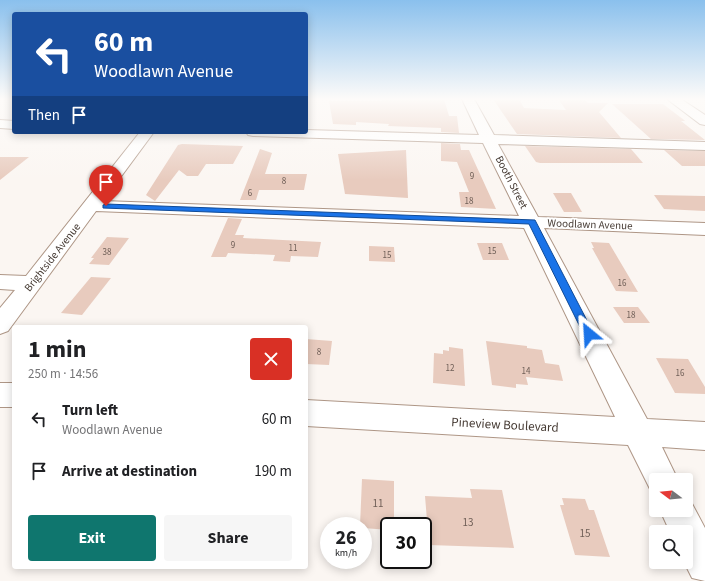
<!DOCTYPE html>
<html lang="en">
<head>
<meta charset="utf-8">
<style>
	body { margin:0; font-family:"Source Sans 3",sans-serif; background:#f6f6f6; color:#202124; height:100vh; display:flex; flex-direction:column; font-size:15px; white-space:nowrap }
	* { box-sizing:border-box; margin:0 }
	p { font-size:13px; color:#757577 }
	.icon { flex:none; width:22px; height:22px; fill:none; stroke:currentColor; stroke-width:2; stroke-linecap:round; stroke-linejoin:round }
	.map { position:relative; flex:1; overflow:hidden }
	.drawer { position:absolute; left:12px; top:325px; width:296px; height:244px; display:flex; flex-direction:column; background:#fff; border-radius:4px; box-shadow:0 2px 10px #0003 }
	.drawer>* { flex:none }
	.hud { position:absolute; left:12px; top:12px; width:296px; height:122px; border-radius:4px; box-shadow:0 2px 10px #0003; background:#1a4fa0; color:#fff; overflow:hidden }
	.needle { width:26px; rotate:286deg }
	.controls { position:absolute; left:649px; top:473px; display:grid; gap:8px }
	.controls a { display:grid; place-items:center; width:44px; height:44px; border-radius:4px; background:#fff; box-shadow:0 2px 10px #0003; font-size:20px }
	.speed { position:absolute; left:320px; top:517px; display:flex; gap:8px; font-size:20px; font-weight:700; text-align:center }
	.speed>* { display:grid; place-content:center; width:52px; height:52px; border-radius:50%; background:#fff; box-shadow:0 2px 10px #0003; line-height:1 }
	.speed small { font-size:10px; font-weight:400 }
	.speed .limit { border:2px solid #111; border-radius:6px; background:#fff; color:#111 }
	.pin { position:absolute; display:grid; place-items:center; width:34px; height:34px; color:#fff; margin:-41px -17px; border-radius:50% 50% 50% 0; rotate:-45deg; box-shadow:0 0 4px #0007 }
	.pin .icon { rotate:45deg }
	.me { position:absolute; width:44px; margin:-22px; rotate:333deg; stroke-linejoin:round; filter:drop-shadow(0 0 3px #0008) }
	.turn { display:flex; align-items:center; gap:14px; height:84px; padding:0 16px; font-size:18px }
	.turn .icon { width:52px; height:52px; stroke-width:2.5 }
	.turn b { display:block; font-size:28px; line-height:34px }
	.then { display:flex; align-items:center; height:38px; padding:0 16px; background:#0003; gap:8px; font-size:15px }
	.round { display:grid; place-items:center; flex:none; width:42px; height:42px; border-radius:4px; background:#f6f6f6 }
	.head { display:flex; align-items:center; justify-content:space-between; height:68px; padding:0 16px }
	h1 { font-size:24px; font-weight:700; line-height:30px }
	.button { display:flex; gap:8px; margin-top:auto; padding:8px 16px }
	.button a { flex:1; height:46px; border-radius:4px; background:#0f766e; color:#fff; font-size:16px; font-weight:700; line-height:46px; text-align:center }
	.button a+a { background:#f6f6f6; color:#202124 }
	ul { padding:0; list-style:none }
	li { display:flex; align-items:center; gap:12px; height:52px; padding:0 16px }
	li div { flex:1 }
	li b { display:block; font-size:15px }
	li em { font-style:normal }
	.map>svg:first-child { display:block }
	.building { fill:#e8cbbe }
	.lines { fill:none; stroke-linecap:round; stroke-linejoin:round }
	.minor-casing { stroke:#ae9686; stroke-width:2 }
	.minor { fill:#fff; fill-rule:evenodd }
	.route { fill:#1a73e8; stroke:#114b97 }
	.labels { text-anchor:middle; stroke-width:3.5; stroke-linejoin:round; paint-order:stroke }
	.number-label { font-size:9px; fill:#6e5e56 }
	.street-label { font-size:11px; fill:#453a33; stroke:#fff }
	.near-number-label { font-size:11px; fill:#6e5e56 }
	.near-street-label { font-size:13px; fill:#453a33; stroke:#fff }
</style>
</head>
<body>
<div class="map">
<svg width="705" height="581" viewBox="0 0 705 581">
	<rect width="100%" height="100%" fill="#fbf6f2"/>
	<g class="building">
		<path d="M382,99h62l5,17h8l2,17 -18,-1v-4l-53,-2 1,-2 -33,-2v3l-23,-1 -4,-23h53z"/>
		<path d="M493,99h26l5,9 42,2 -8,-11 27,1 3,3h20l-9,9 22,26 -104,-4z"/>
		<path d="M612,104h51l21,16 1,1h-4l24,19 -54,-1z"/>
		<path d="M441,143l19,1 1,6h8l27,59 -35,-2 -2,-15h10l-12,-30 -16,-1z"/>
		<path d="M182,144l61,2 -10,18h-27l-8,12h-11l-8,-6 -24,31 -9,-6 32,-50z"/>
		<path d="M525,146l106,3 12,14h-103l-4,-1z"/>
		<path d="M260,149l12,4 -7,21h42l-3,16h-45l-3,10h-16z"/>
		<path d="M406,150l2,48 -63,-4 -7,-40z"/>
		<path d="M664,150l41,1v15h-23z"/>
		<path d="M0,157h29l-29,23z"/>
		<path d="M553,193h18l11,19h-18z"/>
		<path d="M654,195l51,1v15l-41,-2z"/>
		<path d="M228,218l14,1 -7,16h9l-1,3 78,4 -3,15 -27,-1 -1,6 -17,-1 2,-6 -47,-2 -2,4h-15z"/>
		<path d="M107,237l22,1 -20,27 -20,-1 5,-6h-3z"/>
		<path d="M591,242l18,1 29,49 -22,-1 -24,-43h2z"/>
		<path d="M477,243h25l7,17h-26z"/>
		<path d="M369,246l25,1 1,15 -26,-1z"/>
		<path d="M91,277l20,1 -29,37 -21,-2z"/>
		<path d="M613,307h25l12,16h-26z"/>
		<path d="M306,339l26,2 -3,24 -23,-1z"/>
		<path d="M486,341l41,5v2l15,2 3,13 14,2 4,16 -37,-4 2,8 -12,-1v4l-24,-3z"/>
		<path d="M449,347l14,2 2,37 -32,-3 1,-30 9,1v-4l6,1z"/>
		<path d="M656,358l32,1 17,28v7l-30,-1z"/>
		<path d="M362,479l32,2v45h-5v4l-26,-2v-2h-3z"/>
		<path d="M470,489l32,1 12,58 -85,-3 -4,-49 47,2z"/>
		<path d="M562,498l23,1 4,11h5l16,47 -35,-2 -15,-50h4z"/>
	</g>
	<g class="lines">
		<g class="minor-casing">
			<g id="minor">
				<path d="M462,99h12l20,36 211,7v8l-207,-6 40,73 167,6v12l-161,-7 103,191 58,3v28l-43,-3 16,33h-22v13l-5,-2 -23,-46 -322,-19v-26l309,17 -91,-189 -428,-17 -88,120 -8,3v-26l15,-18 -15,-1v-14l26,1 114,-144h14l-51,69 416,15 -36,-73 -230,-7 -5,-1 -2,-3h60v-2l173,5z"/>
				<path d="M667,99h14l24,16v10l-5,-1z"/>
				<path d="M0,120l14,1v8l-14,-1z"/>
				<rect x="0" y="383" width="14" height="24"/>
				<path d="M686,497l3,1 16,30v53l-13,-3 -8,-16h2v-30h-16l-10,-22h26z"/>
			</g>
		</g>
		<use href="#minor" class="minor"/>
	</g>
	<linearGradient id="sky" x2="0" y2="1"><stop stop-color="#8ac0ed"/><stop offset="0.55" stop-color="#fdfbf9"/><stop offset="1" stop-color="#fdfbf9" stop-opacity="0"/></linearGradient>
	<rect width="705" height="180" fill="url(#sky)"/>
	<path class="route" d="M106,204l429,16 59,114 -2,3h-7l-56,-113 -426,-16v-3z"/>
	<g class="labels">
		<g class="number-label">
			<text x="472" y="179">9</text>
			<text x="284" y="184">8</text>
			<text x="250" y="196">6</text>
			<text x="469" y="204">18</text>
			<text x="233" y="248">9</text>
			<text x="293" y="251">11</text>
			<text x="492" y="254">15</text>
			<text x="107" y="255">38</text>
			<text x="387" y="258">15</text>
			<text x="622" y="286">16</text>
			<text x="631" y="318">18</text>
			<text x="319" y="355">8</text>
			<text x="450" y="371">12</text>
			<text x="526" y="374">14</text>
			<text x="680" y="376">16</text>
		</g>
		<g class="street-label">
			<text transform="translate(512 182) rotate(63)" y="4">Booth Street</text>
			<text transform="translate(590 224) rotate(2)" y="4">Woodlawn Avenue</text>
			<text transform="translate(52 257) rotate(-52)" y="4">Brightside Avenue</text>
		</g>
		<g class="near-number-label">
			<text x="378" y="507">11</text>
			<text x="468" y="526">13</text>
			<text x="585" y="537">15</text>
		</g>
		<g class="near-street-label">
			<text transform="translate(505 424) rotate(3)" y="5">Pineview Boulevard</text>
		</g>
	</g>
</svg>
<div class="controls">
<a><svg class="needle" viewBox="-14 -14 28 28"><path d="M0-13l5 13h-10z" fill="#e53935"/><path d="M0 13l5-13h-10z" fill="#757577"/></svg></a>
<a><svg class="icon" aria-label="search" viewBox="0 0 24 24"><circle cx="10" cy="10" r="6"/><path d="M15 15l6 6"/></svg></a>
</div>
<div class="speed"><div>26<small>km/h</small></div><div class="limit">30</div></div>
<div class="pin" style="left:106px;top:206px;background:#d93025"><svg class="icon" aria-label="arrive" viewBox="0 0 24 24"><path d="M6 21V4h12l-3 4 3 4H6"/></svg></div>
<svg class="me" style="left:589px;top:334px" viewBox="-20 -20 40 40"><path d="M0-17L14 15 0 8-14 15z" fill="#1a73e8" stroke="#fff" stroke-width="4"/></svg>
<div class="hud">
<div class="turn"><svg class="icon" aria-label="left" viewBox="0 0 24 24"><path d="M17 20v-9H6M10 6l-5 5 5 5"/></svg><div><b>60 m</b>Woodlawn Avenue</div></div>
<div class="then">Then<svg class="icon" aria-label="arrive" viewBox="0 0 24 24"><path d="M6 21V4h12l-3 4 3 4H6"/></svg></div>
</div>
<section class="drawer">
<div class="head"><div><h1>1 min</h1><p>250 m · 14:56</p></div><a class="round" style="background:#d93025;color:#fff"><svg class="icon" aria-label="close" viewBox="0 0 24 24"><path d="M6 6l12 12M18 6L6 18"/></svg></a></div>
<ul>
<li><svg class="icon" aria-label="left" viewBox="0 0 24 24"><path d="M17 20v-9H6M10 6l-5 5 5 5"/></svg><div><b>Turn left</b><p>Woodlawn Avenue</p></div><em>60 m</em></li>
<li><svg class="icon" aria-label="arrive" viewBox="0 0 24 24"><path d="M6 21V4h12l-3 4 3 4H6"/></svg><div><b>Arrive at destination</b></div><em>190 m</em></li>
</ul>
<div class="button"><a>Exit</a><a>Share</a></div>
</section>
</div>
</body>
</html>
